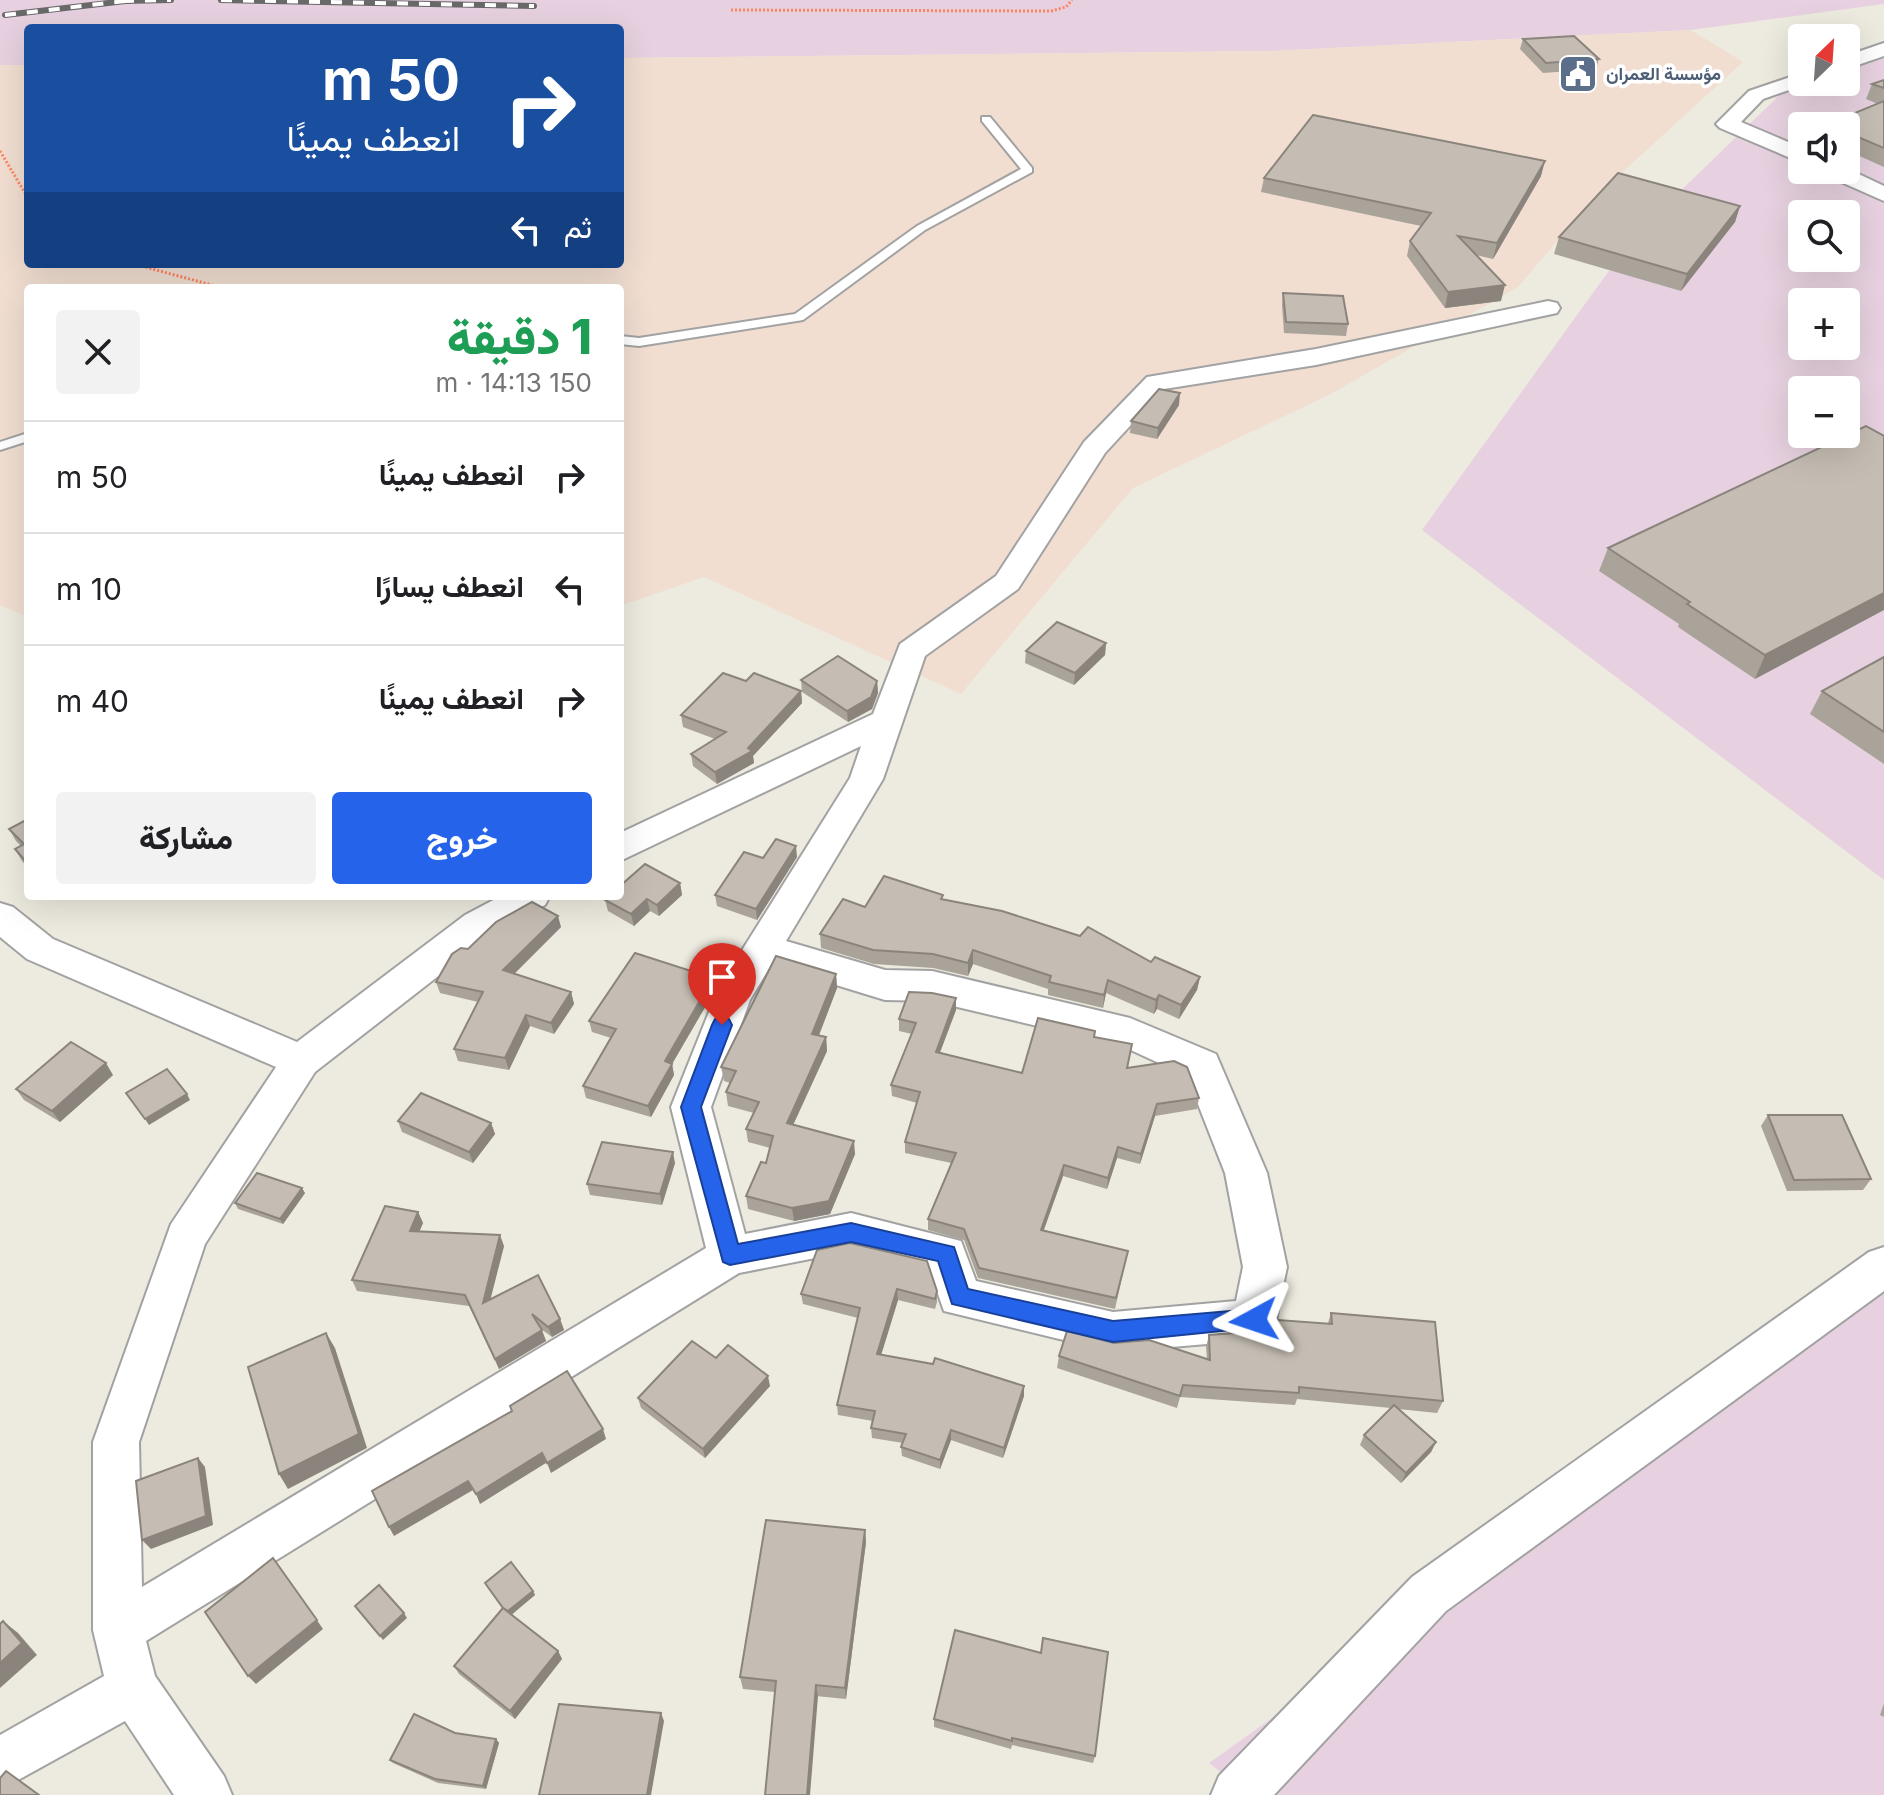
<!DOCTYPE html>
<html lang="ar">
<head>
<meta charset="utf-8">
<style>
	body { margin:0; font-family:Inter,Vazirmatn,sans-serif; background:#f2f2f2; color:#202124; direction:rtl; height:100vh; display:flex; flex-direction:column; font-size:30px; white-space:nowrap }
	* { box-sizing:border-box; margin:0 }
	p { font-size:26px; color:#757577 }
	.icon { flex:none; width:44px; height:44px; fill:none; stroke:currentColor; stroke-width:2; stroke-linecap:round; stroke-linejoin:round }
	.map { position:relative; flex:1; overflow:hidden; direction:ltr }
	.sheet { position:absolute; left:24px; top:284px; width:600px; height:616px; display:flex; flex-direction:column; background:#fff; border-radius:8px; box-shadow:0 8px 32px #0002; direction:rtl }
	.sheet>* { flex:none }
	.guide { position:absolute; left:24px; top:24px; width:600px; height:244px; border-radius:8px; box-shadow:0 8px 32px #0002; direction:rtl; background:#1a4fa0; color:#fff; overflow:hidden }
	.needle { width:52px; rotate:25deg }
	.controls { position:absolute; left:1788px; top:24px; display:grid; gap:16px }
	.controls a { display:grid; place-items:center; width:72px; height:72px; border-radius:8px; background:#fff; box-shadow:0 8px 32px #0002; font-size:40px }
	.pin { position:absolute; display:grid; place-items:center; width:68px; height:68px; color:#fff; margin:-82px -34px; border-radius:50% 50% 50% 0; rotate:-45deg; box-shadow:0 0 8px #0007 }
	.pin .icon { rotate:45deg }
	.me { position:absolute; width:88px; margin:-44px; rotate:265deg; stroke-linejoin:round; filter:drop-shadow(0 0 6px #0008) }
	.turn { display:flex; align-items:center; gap:28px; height:168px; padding:0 32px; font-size:36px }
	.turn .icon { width:104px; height:104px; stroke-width:2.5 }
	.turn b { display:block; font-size:56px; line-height:68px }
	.then { display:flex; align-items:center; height:76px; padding:0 32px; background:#0003; gap:16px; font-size:30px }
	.round { display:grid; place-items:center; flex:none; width:84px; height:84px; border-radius:8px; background:#f2f2f2 }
	.headline { display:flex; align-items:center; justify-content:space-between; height:136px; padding:0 32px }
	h1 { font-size:48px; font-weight:800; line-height:60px; color:#1e9e55 }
	.primary-button { display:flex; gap:16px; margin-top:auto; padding:16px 32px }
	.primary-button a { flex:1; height:92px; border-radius:8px; background:#2563eb; color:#fff; font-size:32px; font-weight:800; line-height:92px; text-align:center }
	.primary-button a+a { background:#f2f2f2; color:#202124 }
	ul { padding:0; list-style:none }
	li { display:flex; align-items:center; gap:24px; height:112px; padding:0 32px; border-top:2px solid #e0e0e0 }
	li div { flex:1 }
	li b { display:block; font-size:30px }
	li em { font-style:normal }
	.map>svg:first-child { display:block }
	.industrial { fill:#e7d1e0; fill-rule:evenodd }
	.military { fill:#f1ded1 }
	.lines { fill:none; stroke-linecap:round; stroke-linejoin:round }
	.lane-casing { stroke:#a2a2a2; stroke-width:4 }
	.street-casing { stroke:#a2a2a2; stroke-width:4 }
	.path { stroke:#ff845f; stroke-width:3; stroke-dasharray:2 2; stroke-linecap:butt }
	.lane { fill:#fff; fill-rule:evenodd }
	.street { fill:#fff; fill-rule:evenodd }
	.rail-casing { stroke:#696969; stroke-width:6 }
	.rail { stroke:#fff; stroke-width:4; stroke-dasharray:11; stroke-linecap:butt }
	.wall { fill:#a9a39a }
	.shaded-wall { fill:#8a847d }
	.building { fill:#c5bdb3; stroke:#8a847d; stroke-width:2 }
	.route { fill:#2563eb; stroke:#184099; stroke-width:2 }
	.labels { text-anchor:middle; stroke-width:7; stroke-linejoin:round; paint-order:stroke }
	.far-service-label { font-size:18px; font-weight:bold; fill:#4e5e75; stroke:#fff; text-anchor:start }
</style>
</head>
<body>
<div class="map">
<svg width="1884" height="1795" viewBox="0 0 1884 1795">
	<rect width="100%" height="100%" fill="#edebdf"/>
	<g class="industrial">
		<path d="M0,0h1884v4l-193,26 -419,21 -652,7v-30h-592v37h-28z"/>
		<path d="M1884,57v823l-462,-350 212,-294 158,-153 54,-1v-15zM1802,126h44v44h-44zM1802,214h44v44h-44zM1802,302h44v44h-44zM1802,390h44v44h-44z"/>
		<path d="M1884,1280v515h-635l-40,-32z"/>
	</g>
	<path class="military" d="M1691,30l52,32 -151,138 -74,87 -189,108 -196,93 -172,206 -257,-117 -84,29v-318h-592v329l-28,-12v-540h28v199h592v-206l652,-7z"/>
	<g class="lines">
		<g class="lane-casing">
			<g id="lane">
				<path d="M982,117h8l42,51v4l-107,58 -122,90 -164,26 -19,-2v-8l19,2 156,-24 122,-88 104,-57 -39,-48z"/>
				<path d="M28,433v8l-28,9v-8z"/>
			</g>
		</g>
		<g class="street-casing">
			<g id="street">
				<path d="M1884,43v13l-38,13v-13z"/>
				<path d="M1802,73v9l7,1 -46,16 -22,23 61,26v15l-82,-35 -4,-4 33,-33z"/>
				<path d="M1846,168l38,18v15l-59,-26 -3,-5z"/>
				<path d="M1548,301l9,2 3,5 -3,5 -241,52 -152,24 -59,64 -87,136 -93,67 -42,123 -97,162 99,29 47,1 198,47 86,36 51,119 20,94 -11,53 -6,14 -16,6 -141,12 -169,-41 -15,-42 -78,-18 -112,22 -593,368 9,35 69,100 8,19h-58l-49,-74 -125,69v-55l104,-59 -11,-46v-188l78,-218 105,-157 -249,-108 -27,-22v-34l13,4 40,32 244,103 168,-127 36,-19h49l-5,9 -54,30 -176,137 -110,172 -66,198 3,145 564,-339 -35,-141 48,-120 131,-209 11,-32 -241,115v-28l253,-119 27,-70 96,-68 88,-134 63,-65 169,-28zM771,965l114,35 47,1 190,45 65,30 38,97 18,94 -7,34 -123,11 -137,-31 -15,-40 -110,-28 -106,21 -34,-127 39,-107z"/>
				<path d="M1884,1247v44l-438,320 -172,184h-63l8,-19 193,-199 457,-325z"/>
			</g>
		</g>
		<g class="path">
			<path d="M731,10l320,1 15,-4 6,-7"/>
			<path d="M0,151l28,47"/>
			<path d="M134,264l89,24"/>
		</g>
		<use href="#lane" class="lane"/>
		<use href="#street" class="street"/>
		<g class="rail-casing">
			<g id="rail">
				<path d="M221,0l313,6"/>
				<path d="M123,1l48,-1"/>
				<path d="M5,15l129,-15"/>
			</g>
		</g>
		<use href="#rail" class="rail"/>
	</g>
	<g class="wall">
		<path d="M1523,39l76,20 -3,10 -53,4 -23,-24z"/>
		<path d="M1884,80v87l-38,-17v-24h-18v-2l50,-20 -12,-5 6,-15z"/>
		<path d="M1541,176l-48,83 -17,-4 25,46 -56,7 -38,-52 3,-15 11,-15 -160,-34 3,-14z"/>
		<path d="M1740,206l-5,16 -54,69 -127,-37 5,-17z"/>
		<path d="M1283,293l65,31 -2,12 -62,-3 -2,-28z"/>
		<path d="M1179,405l-22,34 -27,-6 1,-12z"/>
		<path d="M1884,436l-129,243 -77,-52 1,-3 -80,-53 9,-23z"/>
		<path d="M1106,643l-1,12 -31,30 -49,-22 1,-12z"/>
		<path d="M1884,657v107l-74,-50 12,-23z"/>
		<path d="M801,680l76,1 1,12 -6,16 -24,13 -46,-30z"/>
		<path d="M746,681l55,10 1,12 -49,53 1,7 -37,21 -24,-18 -2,-12 24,-15 -32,-12 -2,-12z"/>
		<path d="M28,819v49l-6,-7 -7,-12 6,-3 -5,-5 -7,-12z"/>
		<path d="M797,857l-40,63 -40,-14 -2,-11 48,-37z"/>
		<path d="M680,883l2,12 -23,21 -9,-5 -16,15 -26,-15 -3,-11z"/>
		<path d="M943,899l257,78 -3,13 -18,29 -22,-10 -3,5 -48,-21 -3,15 -55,-13v-6l-75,-25 -5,12 -35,-8 -59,-4 -53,-16 -1,-14z"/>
		<path d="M561,927l-47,47 57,18 3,12 -20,30 -24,-8 -21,44 -51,-9 -4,-12 24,-47 -38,-9 -4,-11 32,-33z"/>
		<path d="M836,974l1,14 -18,47 7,2 1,14 -34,74 62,29 -25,60 -36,7 -46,-12 -2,-13 20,-33 4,-15 -22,-6 -2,-13 8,-16 -26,-7 -2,-14 4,-9 -6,-2 -3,-14z"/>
		<path d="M713,978l2,12 -43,74 2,11 -23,42 -65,-19 -3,-12 28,-48 -19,-6 -3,-11z"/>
		<path d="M956,998v12l-16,42 82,21 72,-36 33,31 72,30 -2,11 -42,7 -15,48 -23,-6 -10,31 -44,-13 -19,54 84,21 -13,58 -137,-31 -14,-38 -36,-10v-11l23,-56 -46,-10v-11l12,-39 -25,-7 -1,-11 21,-51 -13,-3v-12z"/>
		<path d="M113,1075l-53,47 -36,-22 -8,-11z"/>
		<path d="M1768,1115l103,64 -8,11 -76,1 -26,-65z"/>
		<path d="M398,1121l93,2 4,11 -22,29 -71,-31z"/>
		<path d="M675,1163l-13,42 -72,-10 -3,-11z"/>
		<path d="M305,1193l-22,31 -45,-15 -3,-6z"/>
		<path d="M418,1212l5,11 -4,8 85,15 -14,53 70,20 4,11 -12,7 -11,-8 5,12 -47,28 -30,-63 -112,-15 -5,-11z"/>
		<path d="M817,1250l120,41v11l-2,7 -37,-9 -17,55 143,41 -21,62 -52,-18 -11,29 -38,-13 -1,-9 2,-4 -31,-5 -1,-10 2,-7 -35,-6 -1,-10 21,-87 -55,-14 -2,-10z"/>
		<path d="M1331,1313l112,88 -6,12 -39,-4 38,33 -5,10 -30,31 -41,-38 4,-10 27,-27 -94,-9 -2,6 -115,-8 -3,11 -120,-40 2,-12 55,-13 93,16 -1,-12 3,-12 119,-12z"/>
		<path d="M716,1358l54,28 -65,72 -64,-50 -3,-10z"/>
		<path d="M865,1530l1,12 -20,157 -103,-10 -3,-12z"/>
		<path d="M487,1587l46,4 2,4 -24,19 47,37 4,8 -47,60 -56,-45 -5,-8 48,-58z"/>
		<path d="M1884,1703v14l-4,-2z"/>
		<path d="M934,1719l161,37 -2,7 -81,-18 -1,4 -77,-22z"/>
		<path d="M455,1733l41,6 3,4 -13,46 -48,-6 -45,-20 -3,-3z"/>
	</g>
	<g class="shaded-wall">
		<path d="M1545,161l-4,15 -48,83 4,-16z"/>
		<path d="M1740,206l-5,16 -54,69 6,-17z"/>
		<path d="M1505,285l-4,16 -56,7 3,-16z"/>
		<path d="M1180,393l-1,12 -22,34 1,-11z"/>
		<path d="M1884,593v17l-129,69 10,-24z"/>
		<path d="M1106,643l-1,12 -31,30 1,-12z"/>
		<path d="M877,681l1,12 -6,16 -24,13 -1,-11z"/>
		<path d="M801,691l1,12 -49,53 1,7 -37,21 -2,-12 33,-24z"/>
		<path d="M796,846l1,11 -40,63 -1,-11z"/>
		<path d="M680,883l2,12 -23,21 -2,-11z"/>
		<path d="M647,899l3,12 -16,15 -3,-12z"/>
		<path d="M558,916l3,11 -55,55 -3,-12z"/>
		<path d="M973,950v14l-5,12v-13z"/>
		<path d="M836,974l1,14 -23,60 -2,-14z"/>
		<path d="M1200,977l-3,13 -18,29 2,-14z"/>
		<path d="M713,978l2,12 -43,74 2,11 -23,42 -3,-11 17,-45z"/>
		<path d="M1108,980l-2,13 -3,15 1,-13z"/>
		<path d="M571,992l3,12 -20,30 -3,-11z"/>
		<path d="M1159,995l-2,14 -3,5 2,-14z"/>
		<path d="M956,998v12l-20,53v-11z"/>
		<path d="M526,1015l4,11 -21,44 -4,-12z"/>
		<path d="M826,1037l1,14 -39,85 -1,-13z"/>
		<path d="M106,1063l7,12 -53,47 -8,-11z"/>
		<path d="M187,1094l3,6 -41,25 -4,-6z"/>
		<path d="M1157,1104l-2,12 -15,48 1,-10z"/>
		<path d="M491,1123l4,11 -22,29 -4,-11z"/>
		<path d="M854,1141l1,13 -25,60 -36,7 -2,-13z"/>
		<path d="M1118,1147l-1,11 -10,31 1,-11z"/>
		<path d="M673,1152l2,11 -13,42 -2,-11z"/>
		<path d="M1064,1165l-1,11 -23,64 1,-10z"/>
		<path d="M302,1188l3,5 -22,31 -3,-5z"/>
		<path d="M418,1212l5,11 -8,19 -5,-11z"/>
		<path d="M500,1235l4,11 -17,67 -4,-10z"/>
		<path d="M897,1289l1,11 -20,65 -1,-11z"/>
		<path d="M560,1319l4,11 -12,7 -4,-10z"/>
		<path d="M542,1330l4,11 -47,28 -4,-10z"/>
		<path d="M326,1333l9,15 32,100 -79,41 -9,-15z"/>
		<path d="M768,1376l2,10 -65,72 -2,-9z"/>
		<path d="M1024,1386v10l-21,62 1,-10z"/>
		<path d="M603,1429l3,10 -55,34 -4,-10z"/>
		<path d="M951,1430v10l-11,29v-9z"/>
		<path d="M1436,1442l-5,10 -30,31 5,-10z"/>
		<path d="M542,1453l4,10 -66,41 -4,-10z"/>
		<path d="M198,1458l7,9 8,58 -62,24 -9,-9z"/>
		<path d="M468,1481l5,9 -79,46 -5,-9z"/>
		<path d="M865,1530l1,12 -20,157 -1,-11z"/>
		<path d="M280,1567l43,62 -67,55 -8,-8z"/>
		<path d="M533,1591l2,4 -26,22 -3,-5z"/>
		<path d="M404,1613l3,5 -24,22 -3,-4z"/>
		<path d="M3,1621l15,12 19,22 -37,33v-25z"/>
		<path d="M558,1651l4,8 -47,60 -5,-8z"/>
		<path d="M816,1685l2,11 -8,99h-3z"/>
		<path d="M661,1713l3,8 -13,74h-4z"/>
		<path d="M496,1739l3,4 -13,46 -3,-3z"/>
	</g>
	<g class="building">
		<path d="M1574,36l25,23 -53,4 -23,-24z"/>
		<path d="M1884,80v8l-12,-4z"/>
		<path d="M1884,101v47l-38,-16v-6h-13l-5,-2z"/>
		<path d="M1313,115l232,46 -48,82 -39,-7 47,49 -57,7 -38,-51 21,-28 -167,-35z"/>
		<path d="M1618,173l122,33 -53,68 -128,-37z"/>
		<path d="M1283,293l60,3 5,28 -62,-2z"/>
		<path d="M1159,389l21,4 -22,35 -27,-7z"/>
		<path d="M1866,426l18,10v157l-119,62 -78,-51 3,-2 -82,-54z"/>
		<path d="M1057,622l49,21 -31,30 -49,-22z"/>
		<path d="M838,656l39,25 -6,16 -24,14 -46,-31z"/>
		<path d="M1884,657v75l-62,-41z"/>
		<path d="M723,673l23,8 8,-8 47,18 -53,57 4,3 -37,21 -24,-18 35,-22 -45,-17z"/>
		<path d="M28,819v45l-13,-15 9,-5 -15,-15z"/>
		<path d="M776,839l20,7 -40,63 -41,-14 29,-43 19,6z"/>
		<path d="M645,864l35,19 -23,22 -10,-6 -16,15 -26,-14 4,-4h11v-10z"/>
		<path d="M884,876l59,19 -2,4 61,12 78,25 8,-9 63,35 4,-5 45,20 -19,28 -22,-10 -3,5 -48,-20 -4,15 -55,-13 2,-6 -78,-26 -5,13 -35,-9 -60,-4 -53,-16 23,-35 22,8z"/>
		<path d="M532,902l26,14 -55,54 68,22 -20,31 -25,-8 -21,43 -51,-9 29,-57 -47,-10 16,-28 9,-6 7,1 28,-27z"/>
		<path d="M635,953l78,25 -48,83 7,3 -24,42 -65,-20 33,-57 -27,-8z"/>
		<path d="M776,956l60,18 -24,60 14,3 -39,86 67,18 -25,60 -37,7 -46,-12 15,-34 5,1 7,-27 -27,-7 13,-27 -33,-10 10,-21 -15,-4z"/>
		<path d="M909,992l23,1 24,5 -20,54 86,21 16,-55 57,13 -1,6 38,7 -5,24 47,-7 13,6 12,31 -42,6 -16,50 -23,-7 -10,31 -44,-13 -23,65 87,21 -12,47 -137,-30 -15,-39 -36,-10 28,-66 -51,-11 15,-50 -29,-7 25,-62 -17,-4z"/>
		<path d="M71,1042l35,21 -54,48 -36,-22z"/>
		<path d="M167,1069l20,25 -42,25 -19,-26z"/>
		<path d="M421,1093l70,30 -22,29 -71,-31z"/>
		<path d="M1768,1115h74l29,64 -77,1z"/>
		<path d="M602,1142l71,10 -13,42 -73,-10z"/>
		<path d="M257,1173l45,15 -22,31 -45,-16z"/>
		<path d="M385,1206l33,6 -8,19 90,4 -17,68 55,-28 22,44 -12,8 -16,-13 10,16 -47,29 -30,-64 -113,-15z"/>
		<path d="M850,1243l77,18 10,30 -2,8 -38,-10 -20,65 56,10 2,-6 89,28 -20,62 -53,-18 -11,30 -39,-13 5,-13 -35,-6 4,-17 -38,-6 23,-97 -59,-14 16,-44z"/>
		<path d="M1331,1313l104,9 8,79 -144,-14v6l-116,-8 -3,11 -121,-40 8,-25 47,12 35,-3 61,20 -1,-25 49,-4 17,-7 3,-4 54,4z"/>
		<path d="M326,1333l33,101 -80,40 -31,-107z"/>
		<path d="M692,1341l24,17 12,-13 40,31 -65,73 -65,-51z"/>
		<path d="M567,1371l36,58 -56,34 -5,-10 -66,41 -8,-13 -79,46 -17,-36 140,-80 -2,-5z"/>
		<path d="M1394,1405l42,37 -30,31 -42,-38z"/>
		<path d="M198,1458l8,58 -64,24 -6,-59z"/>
		<path d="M766,1520l99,10 -20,158 -29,-3 -9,110h-42l11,-114 -36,-4z"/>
		<path d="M273,1558l44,62 -69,56 -43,-64z"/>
		<path d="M511,1562l22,29 -25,20 -5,-3 -18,-25z"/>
		<path d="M379,1585l25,28 -24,23 -25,-30z"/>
		<path d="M503,1608l55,43 -48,60 -56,-45z"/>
		<path d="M3,1621l19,22 -22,20v-39z"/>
		<path d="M955,1630l86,23 2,-15 65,14 -13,104 -83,-18v3l-78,-22z"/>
		<path d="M559,1704l102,9 -14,82h-108z"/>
		<path d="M414,1714l41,19 41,6 -13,47 -48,-7 -45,-19z"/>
		<path d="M6,1771l33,24h-39v-17z"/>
	</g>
	<path class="route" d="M722,1017l7,2 3,6 -31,82 37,137 113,-21 103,24 14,42 145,32 141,-12 7,3 4,8 -4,7 -148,15 -161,-38 -14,-43 -87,-19 -121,23 -7,-3 -42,-155 31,-82 3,-6z"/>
	<defs>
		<g id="civic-square" transform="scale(2)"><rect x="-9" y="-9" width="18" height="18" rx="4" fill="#5c6f8a" stroke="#fff"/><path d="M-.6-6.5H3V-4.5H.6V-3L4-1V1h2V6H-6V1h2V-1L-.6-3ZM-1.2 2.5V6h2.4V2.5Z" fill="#fff"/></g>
	</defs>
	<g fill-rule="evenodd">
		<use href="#civic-square" x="1578" y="74"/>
	</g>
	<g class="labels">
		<g class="far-service-label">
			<text x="1606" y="80">مؤسسة العمران</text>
		</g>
	</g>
</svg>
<div class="controls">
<a><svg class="needle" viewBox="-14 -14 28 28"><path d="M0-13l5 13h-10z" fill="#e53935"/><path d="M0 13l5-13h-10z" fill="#757577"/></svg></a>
<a><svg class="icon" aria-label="sound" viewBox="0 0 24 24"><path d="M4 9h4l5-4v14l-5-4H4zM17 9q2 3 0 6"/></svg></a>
<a><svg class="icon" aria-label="search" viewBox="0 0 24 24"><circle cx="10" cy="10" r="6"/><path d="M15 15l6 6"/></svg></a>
<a>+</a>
<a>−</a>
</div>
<div class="pin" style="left:722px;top:1025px;background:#d93025"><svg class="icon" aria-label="arrive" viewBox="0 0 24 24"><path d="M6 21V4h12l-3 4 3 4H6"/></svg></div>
<svg class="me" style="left:1254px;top:1320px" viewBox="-20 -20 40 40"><path d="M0-17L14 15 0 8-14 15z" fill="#2563eb" stroke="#fff" stroke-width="4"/></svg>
<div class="guide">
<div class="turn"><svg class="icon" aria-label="right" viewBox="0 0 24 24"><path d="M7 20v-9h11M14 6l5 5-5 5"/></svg><div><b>50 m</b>انعطف يمينًا</div></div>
<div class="then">ثم<svg class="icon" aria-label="left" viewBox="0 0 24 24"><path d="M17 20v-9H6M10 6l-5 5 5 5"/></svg></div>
</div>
<section class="sheet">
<div class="headline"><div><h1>1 دقيقة</h1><p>150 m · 14:13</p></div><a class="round"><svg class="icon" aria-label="close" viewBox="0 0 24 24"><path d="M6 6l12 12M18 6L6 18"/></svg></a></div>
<ul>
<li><svg class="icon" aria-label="right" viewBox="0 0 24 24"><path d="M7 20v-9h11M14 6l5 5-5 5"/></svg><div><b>انعطف يمينًا</b></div><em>50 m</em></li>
<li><svg class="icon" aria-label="left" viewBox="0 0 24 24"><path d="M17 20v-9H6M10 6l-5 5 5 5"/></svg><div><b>انعطف يسارًا</b></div><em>10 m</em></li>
<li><svg class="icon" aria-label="right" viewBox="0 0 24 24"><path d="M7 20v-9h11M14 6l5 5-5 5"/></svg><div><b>انعطف يمينًا</b></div><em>40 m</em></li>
</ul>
<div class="primary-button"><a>خروج</a><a>مشاركة</a></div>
</section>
</div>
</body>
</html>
